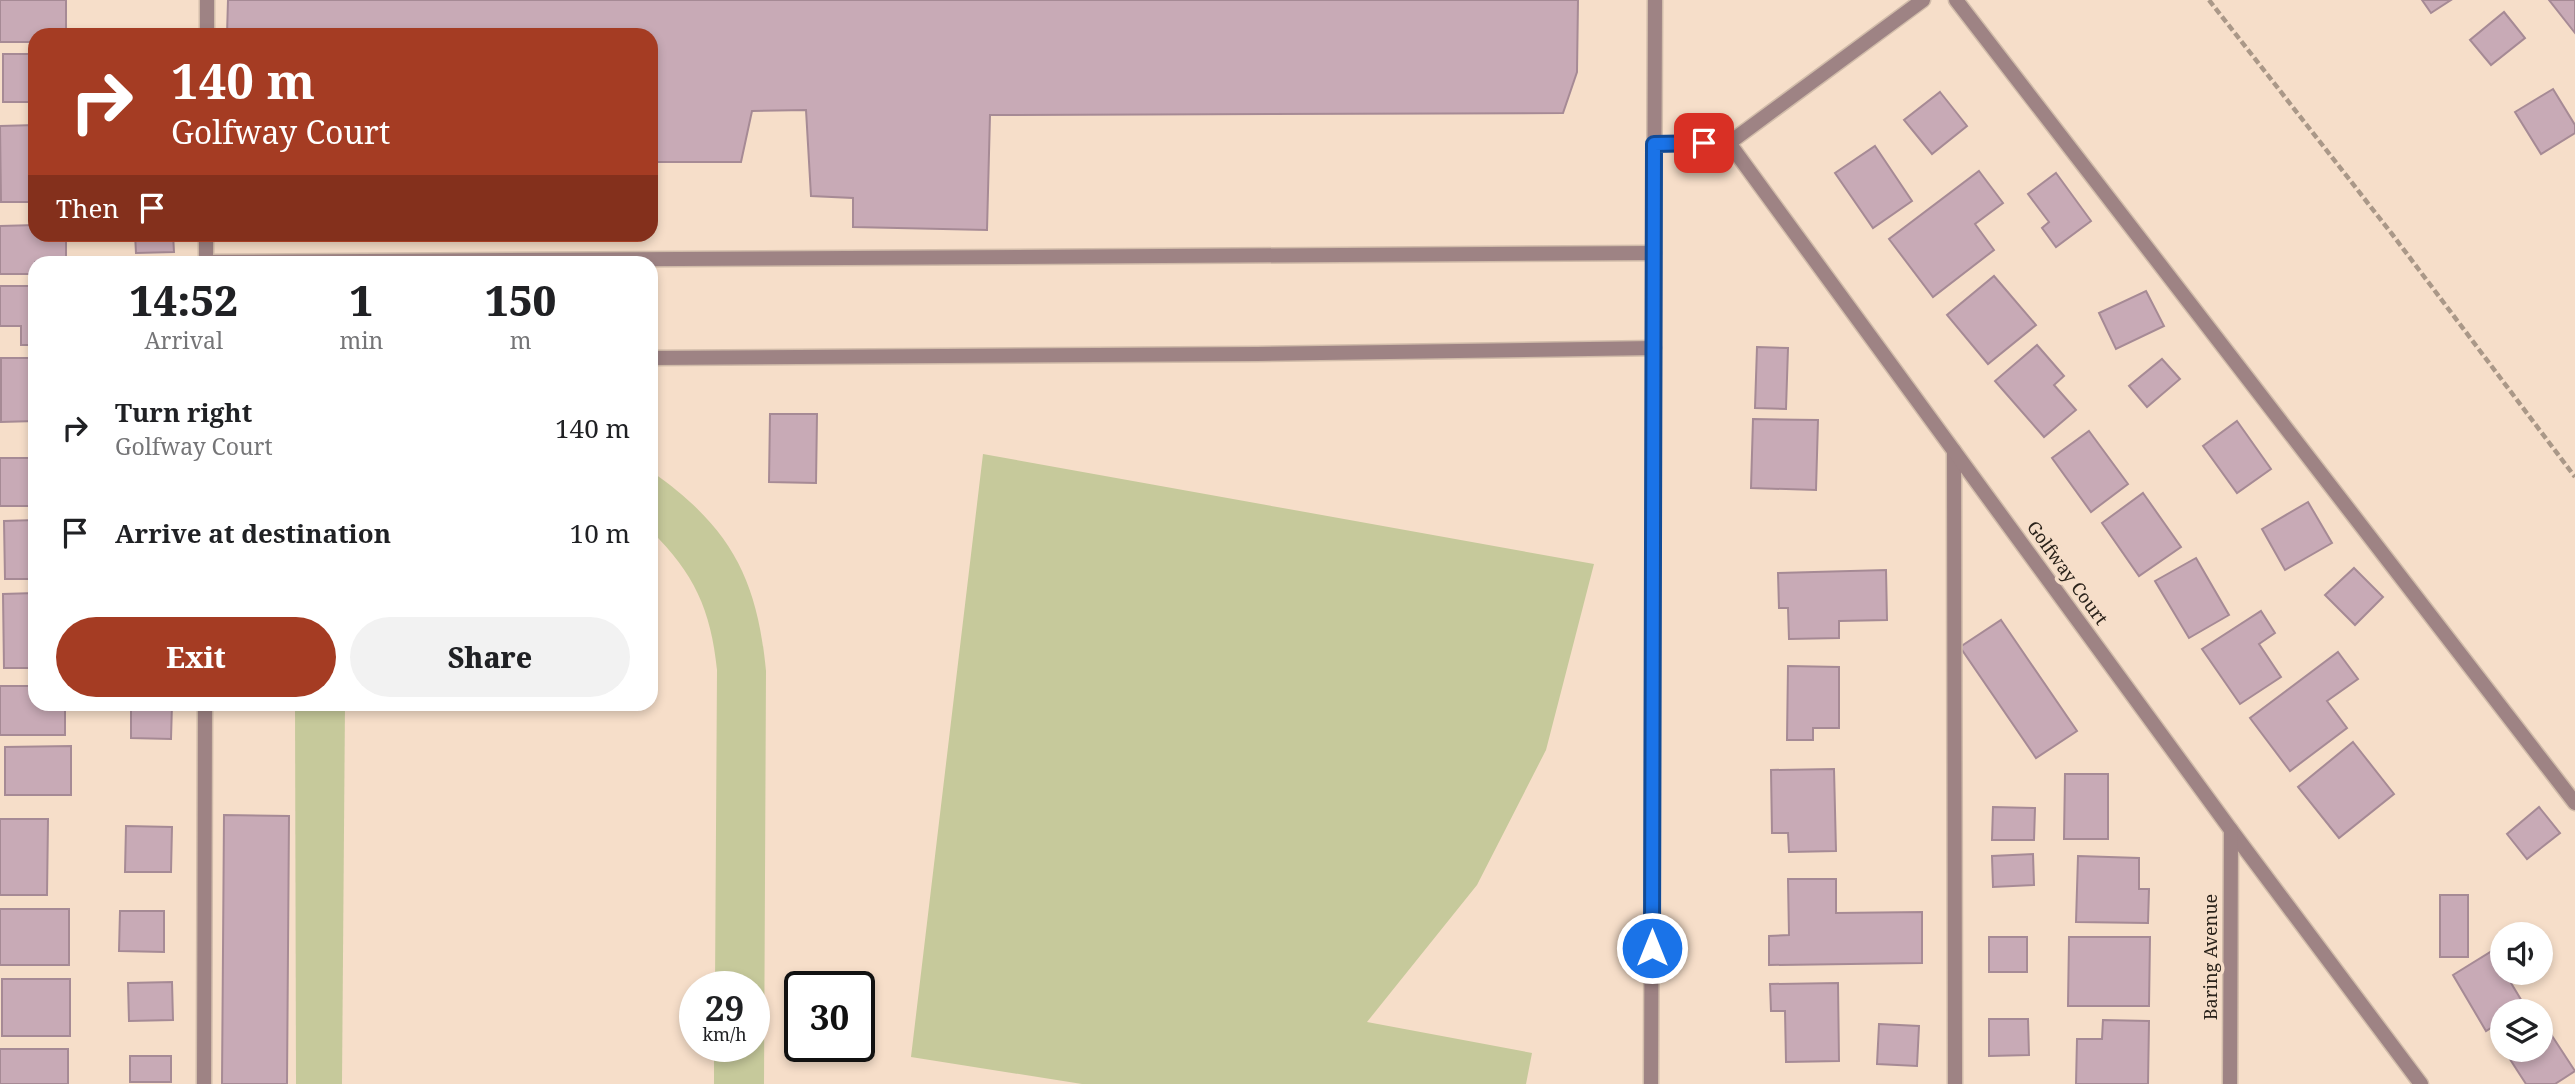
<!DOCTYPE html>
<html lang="en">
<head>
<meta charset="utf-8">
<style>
	body { margin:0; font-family:"Noto Serif",serif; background:#f2f2f2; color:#202124; height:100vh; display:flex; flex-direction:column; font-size:26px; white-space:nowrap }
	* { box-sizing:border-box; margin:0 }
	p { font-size:23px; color:#757577 }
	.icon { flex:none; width:38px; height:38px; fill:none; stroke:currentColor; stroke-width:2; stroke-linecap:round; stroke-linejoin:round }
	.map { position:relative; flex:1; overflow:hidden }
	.panel { position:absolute; left:28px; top:256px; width:630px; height:455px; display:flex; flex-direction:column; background:#fff; border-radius:21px; box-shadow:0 4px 10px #0003 }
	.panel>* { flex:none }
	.hud { position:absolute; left:28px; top:28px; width:630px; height:214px; border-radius:21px; box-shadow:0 4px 10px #0003; background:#a53c23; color:#fff; overflow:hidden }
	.controls { position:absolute; left:2490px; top:922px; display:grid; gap:14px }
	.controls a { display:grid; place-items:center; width:63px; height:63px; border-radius:50%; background:#fff; box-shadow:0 4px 10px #0003; font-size:35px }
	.speed { position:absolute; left:679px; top:971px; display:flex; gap:14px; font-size:35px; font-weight:700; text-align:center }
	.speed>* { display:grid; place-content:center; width:91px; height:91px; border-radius:50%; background:#fff; box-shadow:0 4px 10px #0003; line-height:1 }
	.speed small { font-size:18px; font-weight:400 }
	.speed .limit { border:4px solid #111; border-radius:10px; background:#fff; color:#111 }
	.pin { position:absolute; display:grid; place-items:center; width:60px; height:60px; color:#fff; margin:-30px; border-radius:14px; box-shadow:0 4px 10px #0006 }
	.me { position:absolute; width:77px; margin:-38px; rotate:0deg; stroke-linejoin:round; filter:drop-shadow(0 0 5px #0008) }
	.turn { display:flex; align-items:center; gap:24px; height:147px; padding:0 28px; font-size:32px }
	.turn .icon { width:91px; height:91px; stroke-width:2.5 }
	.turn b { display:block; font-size:49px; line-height:60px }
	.then { display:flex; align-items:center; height:66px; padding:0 28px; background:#0003; gap:14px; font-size:26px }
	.eta { display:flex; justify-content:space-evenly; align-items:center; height:119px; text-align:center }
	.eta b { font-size:42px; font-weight:800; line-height:49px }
	.button { display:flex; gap:14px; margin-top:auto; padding:14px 28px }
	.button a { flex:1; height:80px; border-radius:42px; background:#a53c23; color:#fff; font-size:28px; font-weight:800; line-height:80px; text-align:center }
	.button a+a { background:#f2f2f2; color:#202124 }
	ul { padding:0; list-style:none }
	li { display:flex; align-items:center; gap:21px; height:105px; padding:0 28px }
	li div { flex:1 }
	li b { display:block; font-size:26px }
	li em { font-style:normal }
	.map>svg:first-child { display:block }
	.green { fill:#c6c99b }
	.building { fill:#c8aab6; stroke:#a68a95; stroke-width:2 }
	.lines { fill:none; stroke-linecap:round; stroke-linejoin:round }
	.lane-casing { stroke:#d1bcaa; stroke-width:17 }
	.street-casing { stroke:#d1bcaa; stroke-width:17 }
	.path { stroke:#aa9888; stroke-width:4.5; stroke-dasharray:7 3.5; stroke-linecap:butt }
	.lane { stroke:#9e8384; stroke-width:14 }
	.street { stroke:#9e8384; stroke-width:14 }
	.route-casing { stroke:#114b97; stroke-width:18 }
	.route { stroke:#1a73e8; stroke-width:12 }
	.labels { text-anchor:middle; stroke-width:7; stroke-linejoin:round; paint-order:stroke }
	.street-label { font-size:18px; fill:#2b231b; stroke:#f6dec9 }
</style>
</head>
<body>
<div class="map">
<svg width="2575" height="1084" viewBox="0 0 2575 1084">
	<rect width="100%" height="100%" fill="#f6dec9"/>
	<g class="green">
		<path d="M983,454l611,110 -48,186 -69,135 -110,137 165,31 -6,31h-444l-171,-27z"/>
		<path d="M651,471c78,55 106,105 115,200l-2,413h-50v-37l40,-1v-59h-39l2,-317c-6,-60 -23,-97 -66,-139z"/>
		<path d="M295,704h50l-3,380h-46z"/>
	</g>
	<g class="building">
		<path d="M0,0h66v35h-31v7h-35z"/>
		<path d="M228,0h1350l-1,72 -14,41 -573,2 -3,115 -134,-3v-29l-42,-2 -5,-86 -54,1 -11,51h-90v-127h-424z"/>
		<path d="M2422,0h29l-20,13z"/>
		<path d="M2549,0h26v33z"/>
		<path d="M2504,12l21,26 -34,27 -21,-25z"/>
		<rect x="3" y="54" width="32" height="48"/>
		<path d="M2553,89l22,36v8l-34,21 -26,-42z"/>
		<path d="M1940,92l27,34 -35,28 -28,-34z"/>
		<path d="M35,125v77h-34l-1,-76z"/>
		<path d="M1875,146l37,55 -39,27 -38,-55z"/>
		<path d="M1979,171l24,32 -28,21 19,26 -61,47 -44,-58z"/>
		<path d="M2056,173l35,48 -35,26 -14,-19 7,-6 -21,-28z"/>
		<path d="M35,225v9h31v28h-31v12h-35v-48z"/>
		<path d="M135,234h38l1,18 -38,1z"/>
		<path d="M1994,276l42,49 -48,39 -41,-49z"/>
		<path d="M0,286h35v59h-14v-19h-21z"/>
		<path d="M2146,291l18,35 -48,23 -17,-36z"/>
		<path d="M2037,345l27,31 -10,9 22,25 -32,27 -49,-56z"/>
		<path d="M1757,347l31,1 -2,61 -31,-1z"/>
		<path d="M1,358h34v63l-34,1z"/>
		<path d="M2162,359l18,20 -33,28 -18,-21z"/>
		<path d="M770,414h47l-1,69 -47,-1z"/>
		<path d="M1753,419l65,1 -2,70 -65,-2z"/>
		<path d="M2237,421l34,48 -34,24 -34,-47z"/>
		<path d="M2089,431l39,53 -37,28 -39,-54z"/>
		<rect x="0" y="458" width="35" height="48"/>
		<path d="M2143,493l38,54 -42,29 -37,-53z"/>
		<path d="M2308,502l24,41 -47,27 -23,-41z"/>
		<path d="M35,520v59h-30l-1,-58z"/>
		<path d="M2196,558l33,57 -40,23 -34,-57z"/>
		<path d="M2354,568l29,29 -28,28 -30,-30z"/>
		<path d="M1886,570l1,50 -48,1v17l-50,1 -1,-31h-9l-1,-35z"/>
		<path d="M35,593v75h-31l-1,-74z"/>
		<path d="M2261,611l14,22 -16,11 22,33 -41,27 -38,-55z"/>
		<path d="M2001,620l76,111 -41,27 -76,-111z"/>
		<path d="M2338,652l20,27 -31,22 20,27 -57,43 -40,-53z"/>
		<path d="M1788,666l51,1v61h-26v12h-26z"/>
		<path d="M0,686h35v18h30v31h-65z"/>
		<path d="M131,704h41l-1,35 -40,-1z"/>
		<path d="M2353,742l41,52 -55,44 -41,-51z"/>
		<path d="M71,746v49h-66v-48z"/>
		<path d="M1834,769l2,82 -47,1 -1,-19h-16l-1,-63z"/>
		<path d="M2065,774h43v65h-44z"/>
		<path d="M1993,807l42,1 -1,32h-42z"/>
		<path d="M2539,807l21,26 -33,26 -20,-25z"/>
		<path d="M224,815l65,1 -2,268h-65z"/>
		<path d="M0,819h48l-1,76h-47z"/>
		<path d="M126,826l46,1 -1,45h-46z"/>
		<path d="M2033,854l1,31 -41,2 -1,-31z"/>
		<path d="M2078,856l61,2v31h10l-1,34 -72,-1z"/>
		<path d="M1788,879h48v34l86,-1v51l-153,2v-29l20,-1z"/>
		<rect x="2440" y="895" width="28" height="62"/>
		<rect x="0" y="909" width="69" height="56"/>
		<path d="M120,911h44v41l-45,-1z"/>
		<rect x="1989" y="937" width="38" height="35"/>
		<path d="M2069,937h81l-1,69h-81z"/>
		<path d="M2492,951l10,17v5h3l21,35 -7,4h-17v9l-16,10 -33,-56z"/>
		<rect x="2" y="979" width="68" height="57"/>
		<path d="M172,982l1,38 -44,1 -1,-38z"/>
		<path d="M1838,983l1,78 -53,1 -1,-51h-14l-1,-27z"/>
		<path d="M1989,1019h39l1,36 -40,1z"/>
		<path d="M2541,1019l34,52 -20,13h-29l-22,-34h37z"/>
		<path d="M2103,1020l46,1 -1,63h-72l1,-45h25z"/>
		<path d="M1879,1024l40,2 -2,40 -40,-2z"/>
		<rect x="0" y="1049" width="68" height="35"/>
		<rect x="130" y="1056" width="41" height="26"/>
	</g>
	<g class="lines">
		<g class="lane-casing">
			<g id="lane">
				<path d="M1956,0l619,803"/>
				<path d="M207,35v-35"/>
				<path d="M206,262l1448,-9"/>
				<path d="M206,262v-28"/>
				<path d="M651,358l606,-4 397,-6"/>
				<path d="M1954,451l1,633"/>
				<path d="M204,1084l1,-380"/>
			</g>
		</g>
		<g class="street-casing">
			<g id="street">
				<path d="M1729,143l194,-143"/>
				<path d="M1654,144l75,-1 502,687 190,254"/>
				<path d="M1651,1084l4,-1084"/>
				<path d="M2230,1084l1,-254"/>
			</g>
		</g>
		<path class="path" d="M2209,0l183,234 183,243"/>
		<use href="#lane" class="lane"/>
		<use href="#street" class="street"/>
	</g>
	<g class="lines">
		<g class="route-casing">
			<path id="route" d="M1652,948l2,-804 50,-1"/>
		</g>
		<use href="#route" class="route"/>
	</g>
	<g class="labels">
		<g class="street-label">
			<text transform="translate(2067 573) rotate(54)" y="6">Golfway Court</text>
			<text transform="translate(2211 957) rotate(-90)" y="6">Baring Avenue</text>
		</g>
	</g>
</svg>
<div class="controls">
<a><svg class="icon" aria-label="sound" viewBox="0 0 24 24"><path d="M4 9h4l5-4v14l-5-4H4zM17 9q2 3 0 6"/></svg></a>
<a><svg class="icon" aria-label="layers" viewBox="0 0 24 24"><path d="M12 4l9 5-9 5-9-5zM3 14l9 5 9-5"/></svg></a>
</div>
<div class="speed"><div>29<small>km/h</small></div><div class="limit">30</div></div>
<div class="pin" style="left:1704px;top:143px;background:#d93025"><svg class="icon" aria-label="arrive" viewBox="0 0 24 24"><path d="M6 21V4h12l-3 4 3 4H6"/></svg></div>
<svg class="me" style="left:1652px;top:948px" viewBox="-20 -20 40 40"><circle r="17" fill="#1a73e8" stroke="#fff" stroke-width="3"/><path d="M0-11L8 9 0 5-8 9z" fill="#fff"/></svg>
<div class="hud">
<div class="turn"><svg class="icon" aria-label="right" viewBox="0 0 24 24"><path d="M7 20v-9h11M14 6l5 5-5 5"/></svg><div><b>140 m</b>Golfway Court</div></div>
<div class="then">Then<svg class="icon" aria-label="arrive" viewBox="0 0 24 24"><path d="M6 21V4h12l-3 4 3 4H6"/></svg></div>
</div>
<section class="panel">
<div class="eta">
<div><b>14:52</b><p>Arrival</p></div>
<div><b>1</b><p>min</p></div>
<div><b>150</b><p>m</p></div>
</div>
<ul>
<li><svg class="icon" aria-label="right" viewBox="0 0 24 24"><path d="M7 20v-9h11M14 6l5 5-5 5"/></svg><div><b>Turn right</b><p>Golfway Court</p></div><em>140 m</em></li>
<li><svg class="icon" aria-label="arrive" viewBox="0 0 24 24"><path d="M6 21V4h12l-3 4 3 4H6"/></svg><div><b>Arrive at destination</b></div><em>10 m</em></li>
</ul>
<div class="button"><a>Exit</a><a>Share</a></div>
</section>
</div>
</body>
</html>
